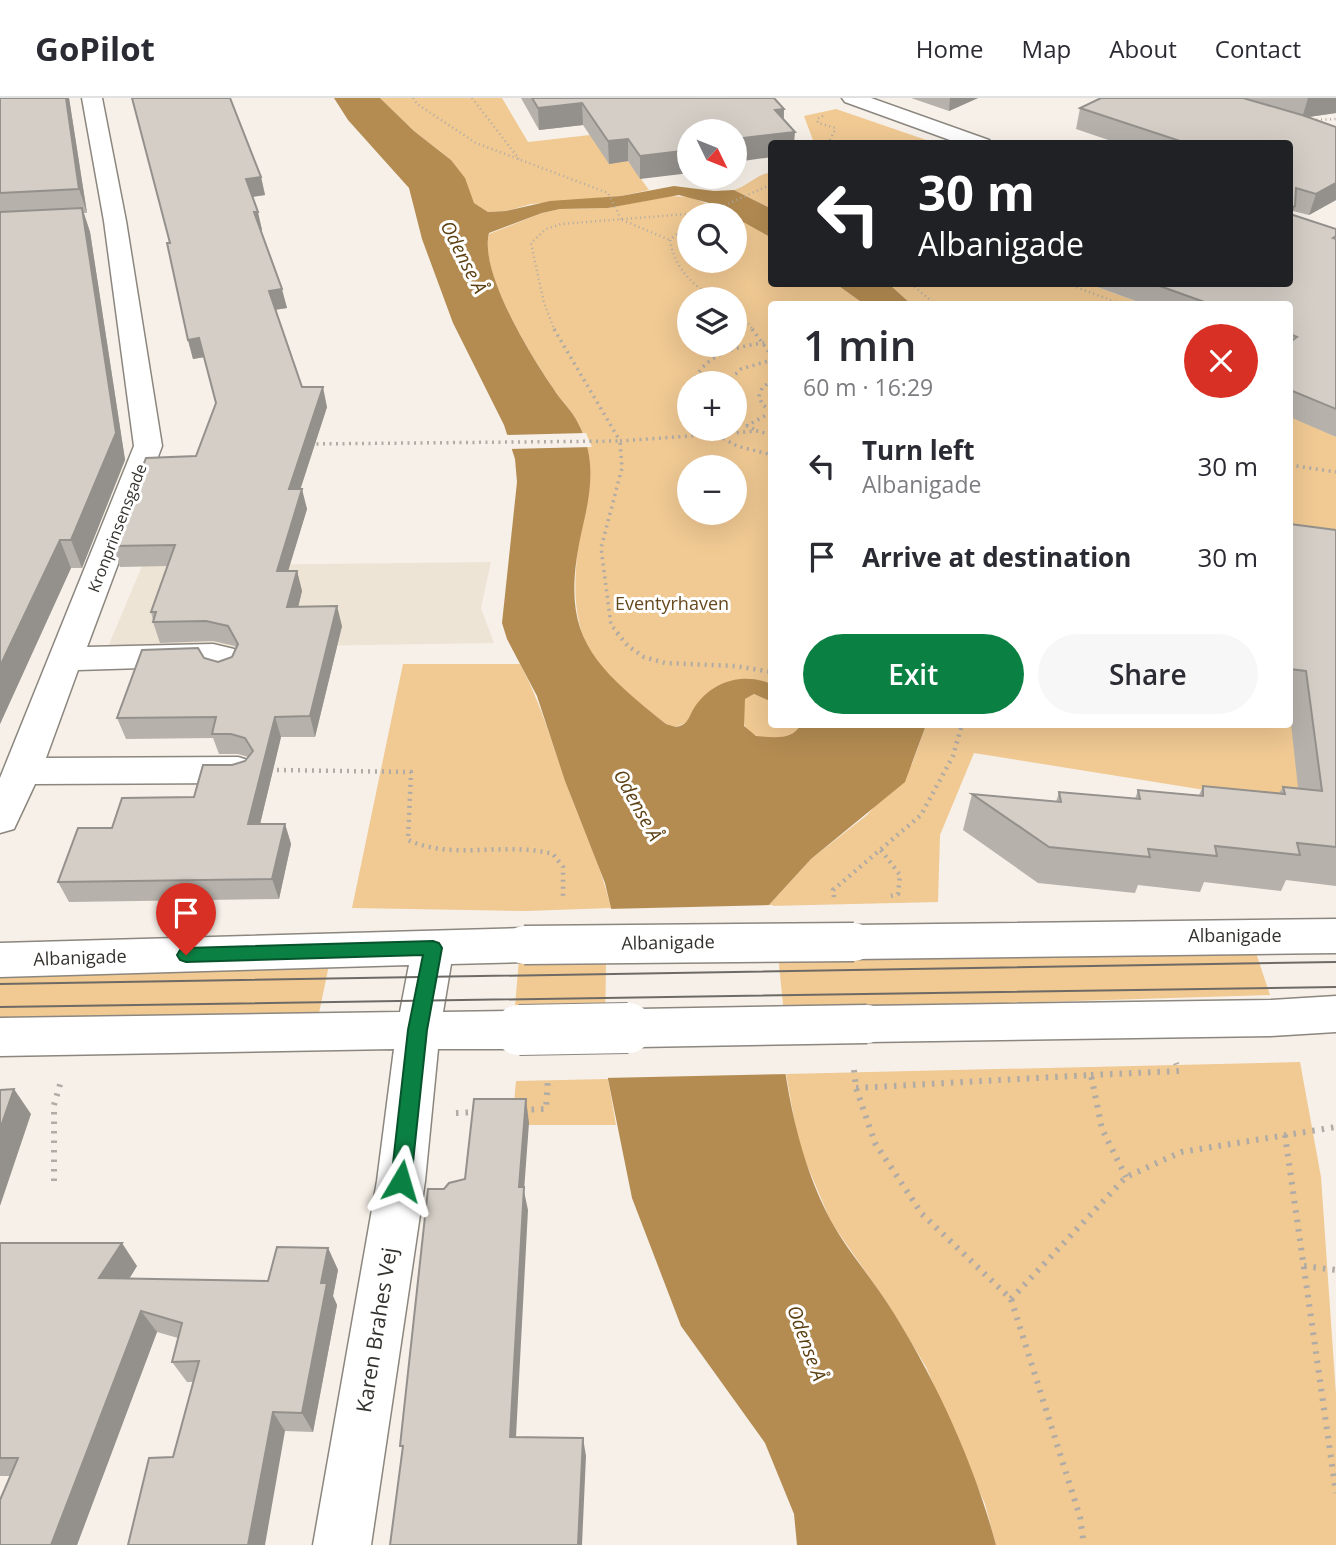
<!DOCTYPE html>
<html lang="en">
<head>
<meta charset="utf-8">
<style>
	body { margin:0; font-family:"Open Sans",sans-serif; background:#f7f7f7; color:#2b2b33; height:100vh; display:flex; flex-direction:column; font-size:26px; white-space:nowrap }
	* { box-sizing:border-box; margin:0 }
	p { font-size:23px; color:#7c7c81 }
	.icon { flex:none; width:38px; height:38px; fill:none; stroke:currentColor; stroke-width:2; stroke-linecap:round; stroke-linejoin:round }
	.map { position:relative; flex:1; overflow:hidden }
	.sheet { position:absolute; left:768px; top:203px; width:525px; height:427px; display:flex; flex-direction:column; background:#fff; border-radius:7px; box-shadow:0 7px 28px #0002 }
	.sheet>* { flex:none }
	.hud { position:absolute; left:768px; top:42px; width:525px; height:147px; border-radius:7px; box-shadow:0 7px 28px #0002; background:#202124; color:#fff; overflow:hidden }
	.needle { width:46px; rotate:133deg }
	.fabs { position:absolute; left:677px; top:21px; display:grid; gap:14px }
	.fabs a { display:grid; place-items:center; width:70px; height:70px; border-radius:50%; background:#fff; box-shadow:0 7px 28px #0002; font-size:35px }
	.pin { position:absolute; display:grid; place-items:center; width:60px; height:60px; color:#fff; margin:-72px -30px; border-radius:50% 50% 50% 0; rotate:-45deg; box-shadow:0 0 7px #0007 }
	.pin .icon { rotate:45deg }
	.me { position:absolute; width:77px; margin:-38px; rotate:7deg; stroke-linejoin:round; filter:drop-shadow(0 0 5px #0008) }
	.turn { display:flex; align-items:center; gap:24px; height:147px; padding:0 35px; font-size:32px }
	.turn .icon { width:91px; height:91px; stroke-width:2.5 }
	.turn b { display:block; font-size:49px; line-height:60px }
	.round { display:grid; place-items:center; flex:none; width:74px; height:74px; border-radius:37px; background:#f7f7f7 }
	.headline { display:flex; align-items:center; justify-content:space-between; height:119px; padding:0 35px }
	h1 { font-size:42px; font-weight:600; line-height:52px }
	.cta { display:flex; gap:14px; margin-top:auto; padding:14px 35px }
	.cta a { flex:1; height:80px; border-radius:42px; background:#0b8043; color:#fff; font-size:28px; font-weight:600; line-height:80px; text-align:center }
	.cta a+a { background:#f7f7f7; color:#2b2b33 }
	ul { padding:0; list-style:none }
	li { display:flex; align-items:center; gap:21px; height:91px; padding:0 35px }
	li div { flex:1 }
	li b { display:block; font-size:26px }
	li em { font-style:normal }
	header { display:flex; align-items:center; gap:42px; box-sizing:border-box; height:98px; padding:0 35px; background:#fff; border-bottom:2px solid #e1e1e2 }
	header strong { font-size:33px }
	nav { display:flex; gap:38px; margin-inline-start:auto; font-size:24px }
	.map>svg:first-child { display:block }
	.built { fill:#eee4d6 }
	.green { fill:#f0c993; fill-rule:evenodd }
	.water { fill:#b48c52 }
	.pier { fill:#f6f0e8 }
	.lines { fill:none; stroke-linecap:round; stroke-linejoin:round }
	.minor-casing { stroke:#8b867e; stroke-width:3 }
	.path-far3 { stroke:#b0aba5; stroke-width:2.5; stroke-dasharray:1 3.5; stroke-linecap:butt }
	.path-far2 { stroke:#b0aba5; stroke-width:3.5; stroke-dasharray:2 4.5; stroke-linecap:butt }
	.path-far1 { stroke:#b0aba5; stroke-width:4.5; stroke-dasharray:2 5; stroke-linecap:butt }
	.path { stroke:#b0aba5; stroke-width:6; stroke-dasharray:2.5 7; stroke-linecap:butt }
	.minor { fill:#fff; fill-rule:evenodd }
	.tram { stroke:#6d6a65; stroke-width:2 }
	.minor-bridge-far1-casing { stroke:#8b867e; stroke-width:41; stroke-linecap:butt }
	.minor-bridge-casing { stroke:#8b867e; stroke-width:52; stroke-linecap:butt }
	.minor-bridge-far1 { stroke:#fff; stroke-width:38 }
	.minor-bridge { stroke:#fff; stroke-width:50 }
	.wall { fill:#b6b1aa }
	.shaded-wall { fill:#94908b }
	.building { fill:#d4cec6; stroke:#94908b; stroke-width:2 }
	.route { fill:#0b8043; stroke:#07532c; stroke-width:2 }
	.labels { text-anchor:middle; stroke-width:6; stroke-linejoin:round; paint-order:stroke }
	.far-street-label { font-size:16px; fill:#34322e; stroke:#fff }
	.park-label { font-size:18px; fill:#65491c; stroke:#fff }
	.street-label { font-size:18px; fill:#34322e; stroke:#fff }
	.water-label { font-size:19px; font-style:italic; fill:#5d4113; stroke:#fff }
	.near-street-label { font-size:21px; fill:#34322e; stroke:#fff }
</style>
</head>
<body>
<header>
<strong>GoPilot</strong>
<nav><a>Home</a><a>Map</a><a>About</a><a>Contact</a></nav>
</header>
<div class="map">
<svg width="1336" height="1447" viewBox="0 0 1336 1447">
	<rect width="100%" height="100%" fill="#f6f0e8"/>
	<path class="built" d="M491,464l-10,46 13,35 -387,6 35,-83z"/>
	<g class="green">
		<path d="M380,0h122l26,44 62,-7 38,26 21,29 -28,6 -90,8 -25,7 -18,1 -14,-9 -23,-43 -37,-29z"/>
		<path d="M836,11l99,34h-121l-10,-27z"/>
		<path d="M772,74v37l-38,-19c14,-4 23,-16 38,-18z"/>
		<path d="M668,98l22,1 45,18h-45v46h45v-46l37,23v46h64l28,20h-92v380l-4,-2 -74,26 -7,14 -11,5 -10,-3c-19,-15 -40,-30 -57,-47 -49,-49 -32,-116 -25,-177 4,-33 10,-47 -6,-77 -6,-13 -18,-23 -25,-35 -22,-33 -74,-115 -64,-154l53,-21 18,-4 48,-1zM690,201h45v46h-45zM690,285h45v46h-45zM690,369h45v46h-45z"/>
		<path d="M889,186h200l55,20h-233z"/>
		<path d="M1290,318l46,21v132l-46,-6z"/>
		<path d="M403,566h117c20,37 31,76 45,116 15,43 36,84 46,128l-85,3 -174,-3z"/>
		<path d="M754,596l18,8v22l28,1c-6,16 -37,15 -51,8 -8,-8 -6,-23 -4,-34z"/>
		<path d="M1290,610l46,103 -362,-58 -34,82 -2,67 -170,4 43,-47 56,-44 45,-51 14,-39 364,-1z"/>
		<path d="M1256,855l14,42 -756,23 5,-59z"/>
		<path d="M330,862l-12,58 -318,5v-55z"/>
		<path d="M1300,964l21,115 15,218v150h-340l-11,-41 -59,-137 -38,-63 -57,-82 -32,-76 -13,-72z"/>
		<path d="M608,981l8,46h-104l4,-44z"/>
	</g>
	<g class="water">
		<path d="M334,0h46l34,33 37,29 14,18 9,25 14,9 18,-1 44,-10 71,-5 53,-10 40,5 20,-1 38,19v29l-63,-35 -30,-8 -71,13 -48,1 -18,4 -53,20c-10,39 42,123 64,155 7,12 19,22 25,35 17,32 14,63 6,98 -26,109 0,138 82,203l10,3c12,-2 12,-9 18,-19 18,-27 48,-36 78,-24v18l-18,-8 -9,5 -1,27 12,10c15,1 37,5 44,-11h126l-21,57 -94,77 -43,47c11,106 12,219 63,315 16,29 39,55 57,83 46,72 86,158 108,241h-199l-3,-31 -29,-71 -84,-117 -49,-128 -24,-119 3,-171 -6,-25 -40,-102 -28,-85 -30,-57 -5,-16 15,-141 -2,-23 -11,-34 -51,-102 -31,-84 -13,-51 -61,-68z"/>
		<path d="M836,186h53l22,20h-47z"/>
	</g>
	<g class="pier">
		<path d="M586,335l6,14 -84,2 -4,-14z"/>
		<path d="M773,807l17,169 -186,4 3,-169z"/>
	</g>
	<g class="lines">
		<g class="minor-casing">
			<g id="minor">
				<path d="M82,0h20l24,123 36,225 -75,201 126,-3 21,5 8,14 -6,13 -12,4 -12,-4 -5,-10 -129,4 -32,88 192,-1 13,4 6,9 -6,9 -13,4 -203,1 -21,45 -14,4v-55l134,-332 -30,-225z"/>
				<path d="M842,0h29l118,42 3,4h-31l-116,-42z"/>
				<path d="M1336,821v34l-482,6 -15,-5 -6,-12 6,-12 15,-5z"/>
				<path d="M524,830l15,5 6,12 -6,12 -15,5 -73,2 -8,48 76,-1 16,6 6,13 -6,13 -16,6h-81l-13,132 -54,364h-58l64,-364 17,-132 -394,7v-38l400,-6 9,-47 -409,12v-34z"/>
				<path d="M1336,898v36l-65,4 -404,6 -15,-5 -7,-13 7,-13 15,-5 404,-6z"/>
			</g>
		</g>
		<g class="path-far3">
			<path d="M413,0l4,6 59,39 132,50 13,26"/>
			<path d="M472,0l47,61"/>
			<path d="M823,18l-6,3 1,4 18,5"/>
			<path d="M1312,22l24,-1"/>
			<path d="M828,46l8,-16"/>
			<path d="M622,122l48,20"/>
			<path d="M690,124l-20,18c5,29 21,43 45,59"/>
			<path d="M911,186l24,20"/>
			<path d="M1068,186l53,20"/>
			<path d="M735,214l8,5 11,14"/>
			<path d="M555,233l-11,-28 -13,-60 15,-14 15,-5 138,-11 15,-3 58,-26"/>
		</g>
		<g class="path-far2">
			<path d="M554,231l66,112 138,-10 14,4"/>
			<path d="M752,231l20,27"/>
			<path d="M772,282l-10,8 -3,8 3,8 10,8"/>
			<path d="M690,284l11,1"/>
			<path d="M726,285l15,-14 31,-9"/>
			<path d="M690,311c-4,-50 40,-63 82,-67"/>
			<path d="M735,321l22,12"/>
			<path d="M746,328l26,-14"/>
			<path d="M706,331l31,17 35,9"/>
			<path d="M310,346l310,-3 2,27 -21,80 10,77 8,9"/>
			<path d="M1290,367l46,7"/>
		</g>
		<g class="path-far1">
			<path d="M617,535l11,13 16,11 21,6 70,3 37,6"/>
			<path d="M277,672l134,2 -3,68c46,21 97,1 145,14l10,13v31"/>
			<path d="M881,752l19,25 -2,19 -7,2"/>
			<path d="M834,799l-1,-7 88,-75 32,-59 9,-32"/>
		</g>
		<g class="path">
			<path d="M854,972l2,18 19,55 47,71 89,85 69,218 4,28"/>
			<path d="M1091,977l88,-4 -3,-8"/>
			<path d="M856,990l235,-13 11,54 24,48"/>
			<path d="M522,1012l24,-1 2,-31"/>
			<path d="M456,1015l22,-1"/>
			<path d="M1285,1037l51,358"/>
			<path d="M54,1083v-76l7,-24"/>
			<path d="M1304,1168l32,4"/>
			<path d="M1011,1201l115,-122 55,-25 155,-25"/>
		</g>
		<use href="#minor" class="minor"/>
		<g class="tram">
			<path d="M0,886l1336,-22"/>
			<path d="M0,909l1336,-20"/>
		</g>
		<g class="minor-bridge-far1-casing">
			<g id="minor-bridge-far1">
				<path d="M524,847l330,-3"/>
				<path d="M527,932l340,-6"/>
			</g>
		</g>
		<g class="minor-bridge-casing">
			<path id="minor-bridge" d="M519,932l109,-2"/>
		</g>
		<use href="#minor-bridge-far1" class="minor-bridge-far1"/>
		<use href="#minor-bridge" class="minor-bridge"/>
	</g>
	<g class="wall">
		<path d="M0,0h69l18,115h-3l6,19 35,228 -43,108h-11l-71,156z"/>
		<path d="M521,0h253l10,11v11l-48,42v5l-1,-36 -95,48 -12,-18 -19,3 -26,-39 -44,5z"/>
		<path d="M911,0h67l-29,13z"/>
		<path d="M1101,0h235v15l-28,4 28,10v73l-27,15 -16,-4 -1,4 44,14v208l-46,-20v-113h-146l-55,-20h201v-140h-170l-44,-15 4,-21z"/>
		<path d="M261,79l4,18 -12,2 9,33h-1l26,78 -12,2 27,77 25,20 -27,82 7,20 -19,62h9l5,20 -4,16 44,19 -27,111h-34l-21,87h25l6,20 -12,55 -210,3 -11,-20 54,-54 82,-31 38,-32 13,-4 3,-4 -10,-3h-19l-6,-16 -87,1 -9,-21 87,-60 14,4 14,-5 4,-9 -1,-2 -22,-5 -53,2 -7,-21v-2l-2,-8 17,-46 -48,1 -8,-21 84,-90 20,-53 -12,-46 -11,2 -5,-19 -18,-97z"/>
		<path d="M1290,426l46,6v356l-50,-6 -5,11 -77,-9 -4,10 -62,-7 -3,8 -97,-10 -75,-53 9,-36 84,8 3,-10 76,7 3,-9 61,5 4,-9 76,7 4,-6 15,1 -8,-74z"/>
		<path d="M0,1145l137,23 -8,13 139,2 60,-33 10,22 -5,26 4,9 -24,127 -28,-1 -112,26 20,-75h-6l-15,-20 6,-24 -21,-6 -80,213h-77l10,-69h-10z"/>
	</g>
	<g class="shaded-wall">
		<path d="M66,0h3l18,115 -8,-24z"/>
		<path d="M950,0h28l-29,13z"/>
		<path d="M1308,0h28v15l-34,5z"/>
		<path d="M582,5l1,22 -44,5 -1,-22z"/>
		<path d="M784,11l-1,22 -8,-21z"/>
		<path d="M795,34l-1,12h-22v13l-36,5 -1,5v-28z"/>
		<path d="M628,41v22l-19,3 -1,-23z"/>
		<path d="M690,52v23l-50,6v-23z"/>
		<path d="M261,79l4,18 -15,2 -4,-18z"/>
		<path d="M1336,85v17l-27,15 7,-21z"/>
		<path d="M1295,108l-5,14v-12z"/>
		<path d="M82,110l8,24 35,228 -43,108 -11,-28z"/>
		<path d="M254,114h4l4,18h-3z"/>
		<path d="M282,191l5,19 -14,2 -4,-19z"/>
		<path d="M199,240l6,19 -12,2 -5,-19z"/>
		<path d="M323,289l4,20 -33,102 -5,-20z"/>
		<path d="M302,391l5,20 -25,82 -5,-20z"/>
		<path d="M60,442l11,28 -71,156v-58z"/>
		<path d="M297,473l5,20 -9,37 -6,-21z"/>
		<path d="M337,508l5,20 -27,111 -5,-21z"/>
		<path d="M275,619l6,20 -26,108 -7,-21z"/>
		<path d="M285,726l6,20 -12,55 -7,-20z"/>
		<path d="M14,991l17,25 -31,92v-77z"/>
		<path d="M526,1001l3,24 -5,68 4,19 -13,245 -5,-18 9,-250z"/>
		<path d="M122,1145l15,23 -21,34 -17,-22z"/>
		<path d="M328,1150l10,22 -5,26 4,9 -24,127 -11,-19 19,-130z"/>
		<path d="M141,1213l16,21 -80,213h-26z"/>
		<path d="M273,1314l12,19 -20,114h-17z"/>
		<path d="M583,1340l3,18 -4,89h-4z"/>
	</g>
	<g class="building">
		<path d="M0,0h66l13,91 -79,4z"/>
		<path d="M132,0h98l31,79 -15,2 12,33h-4l28,77 -13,2 33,96h21l-34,102h13l-25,82h20l-10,36 50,-1 -27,110 -35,1 -27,107h37l-13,55 -214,3 20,-54h34l10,-30 72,-1 9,-32h29l13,-4 8,-10 -8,-13 -14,-4h-19l4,-17 -99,1 25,-68 56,-2 6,10 14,4 14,-5 6,-13 -10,-18 -22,-5 -53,1 3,-10h-5l24,-67 -63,1 34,-88 50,-2 20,-53 -17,-65 -11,2 -21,-97h3z"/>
		<path d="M532,0h242l10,11 -9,1 20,22 -60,7v-8h-45v19l-50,6 -12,-17 -20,2 -26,-38 -44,5z"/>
		<path d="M1101,0h142l59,17 34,12v56l-20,11 -20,-6 -1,18 -5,2v-64h-101l-109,-36z"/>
		<path d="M82,110l34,225 -45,107h-11l-60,126v-454z"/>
		<path d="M1290,116l46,15v7l-3,2 3,1v170l-46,-19v-48l7,-5 -7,-3v-30h-80l-56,-20h136z"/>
		<path d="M1290,426l46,6v317l-39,-4 3,12 -85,-9 2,10 -69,-7 2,8 -101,-10 -77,-53 89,8 -2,-10 81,7 -2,-9 65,6v-10l82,8 -2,-7 39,4 -16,-120 -16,-2z"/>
		<path d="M14,991l-14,40v-39z"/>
		<path d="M474,1001h52l-7,88h5l-14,250 73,1 -5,107h-188l13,-99h-3l28,-257h16l5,-6 16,-4z"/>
		<path d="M0,1145h122l-23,35 169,3 9,-34 51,1 -7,35h6l-25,130 -29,-1 -25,133h-120l21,-87 24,-1 26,-96 -27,1 10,-39 -41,-12 -90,234h-51v-45l18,-42h-18z"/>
	</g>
	<path class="route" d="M433,843l6,2 3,5 -15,82 -16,151 -3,7 -7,2 -7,-2 -3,-7 17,-151 15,-75 -237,7 -6,-2 -3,-5 3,-5 6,-2z"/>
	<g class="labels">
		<g class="far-street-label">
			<text transform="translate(117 430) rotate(-69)" y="6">Kronprinsensgade</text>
		</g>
		<g class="park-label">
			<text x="672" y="512">Eventyrhaven</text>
		</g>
		<g class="street-label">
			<text x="1235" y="844">Albanigade</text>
			<text transform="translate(668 845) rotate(-1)" y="6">Albanigade</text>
			<text transform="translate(80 860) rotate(-2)" y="6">Albanigade</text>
		</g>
		<g class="water-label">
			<text transform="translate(464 159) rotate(63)" y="7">Odense Å</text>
			<text transform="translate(638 707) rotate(61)" y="7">Odense Å</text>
			<text transform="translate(807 1245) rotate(70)" y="7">Odense Å</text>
		</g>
		<g class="near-street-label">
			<text transform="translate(377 1232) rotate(-81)" y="7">Karen Brahes Vej</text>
		</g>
	</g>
</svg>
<div class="fabs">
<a><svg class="needle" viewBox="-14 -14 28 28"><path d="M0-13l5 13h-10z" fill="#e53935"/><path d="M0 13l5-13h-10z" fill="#7c7c81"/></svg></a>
<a><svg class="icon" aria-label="search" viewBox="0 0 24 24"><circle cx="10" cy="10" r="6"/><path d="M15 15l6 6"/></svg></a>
<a><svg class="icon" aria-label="layers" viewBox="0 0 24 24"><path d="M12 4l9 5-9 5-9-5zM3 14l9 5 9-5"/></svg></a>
<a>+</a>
<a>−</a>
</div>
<div class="pin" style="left:186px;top:857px;background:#d93025"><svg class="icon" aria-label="arrive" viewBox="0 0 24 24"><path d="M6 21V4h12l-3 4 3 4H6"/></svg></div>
<svg class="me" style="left:401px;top:1083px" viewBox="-20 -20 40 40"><path d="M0-17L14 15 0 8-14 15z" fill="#0b8043" stroke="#fff" stroke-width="4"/></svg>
<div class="hud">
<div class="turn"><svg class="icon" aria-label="left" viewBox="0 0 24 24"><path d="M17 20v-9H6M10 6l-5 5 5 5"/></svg><div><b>30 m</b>Albanigade</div></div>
</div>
<section class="sheet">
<div class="headline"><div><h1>1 min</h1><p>60 m · 16:29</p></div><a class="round" style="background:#d93025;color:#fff"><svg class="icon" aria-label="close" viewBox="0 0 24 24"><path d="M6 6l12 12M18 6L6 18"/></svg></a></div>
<ul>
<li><svg class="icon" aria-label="left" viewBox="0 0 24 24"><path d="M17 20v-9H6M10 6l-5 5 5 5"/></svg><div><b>Turn left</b><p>Albanigade</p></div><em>30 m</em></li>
<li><svg class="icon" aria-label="arrive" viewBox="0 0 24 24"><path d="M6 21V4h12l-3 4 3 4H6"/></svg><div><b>Arrive at destination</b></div><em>30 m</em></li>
</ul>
<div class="cta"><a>Exit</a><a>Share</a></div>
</section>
</div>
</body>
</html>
